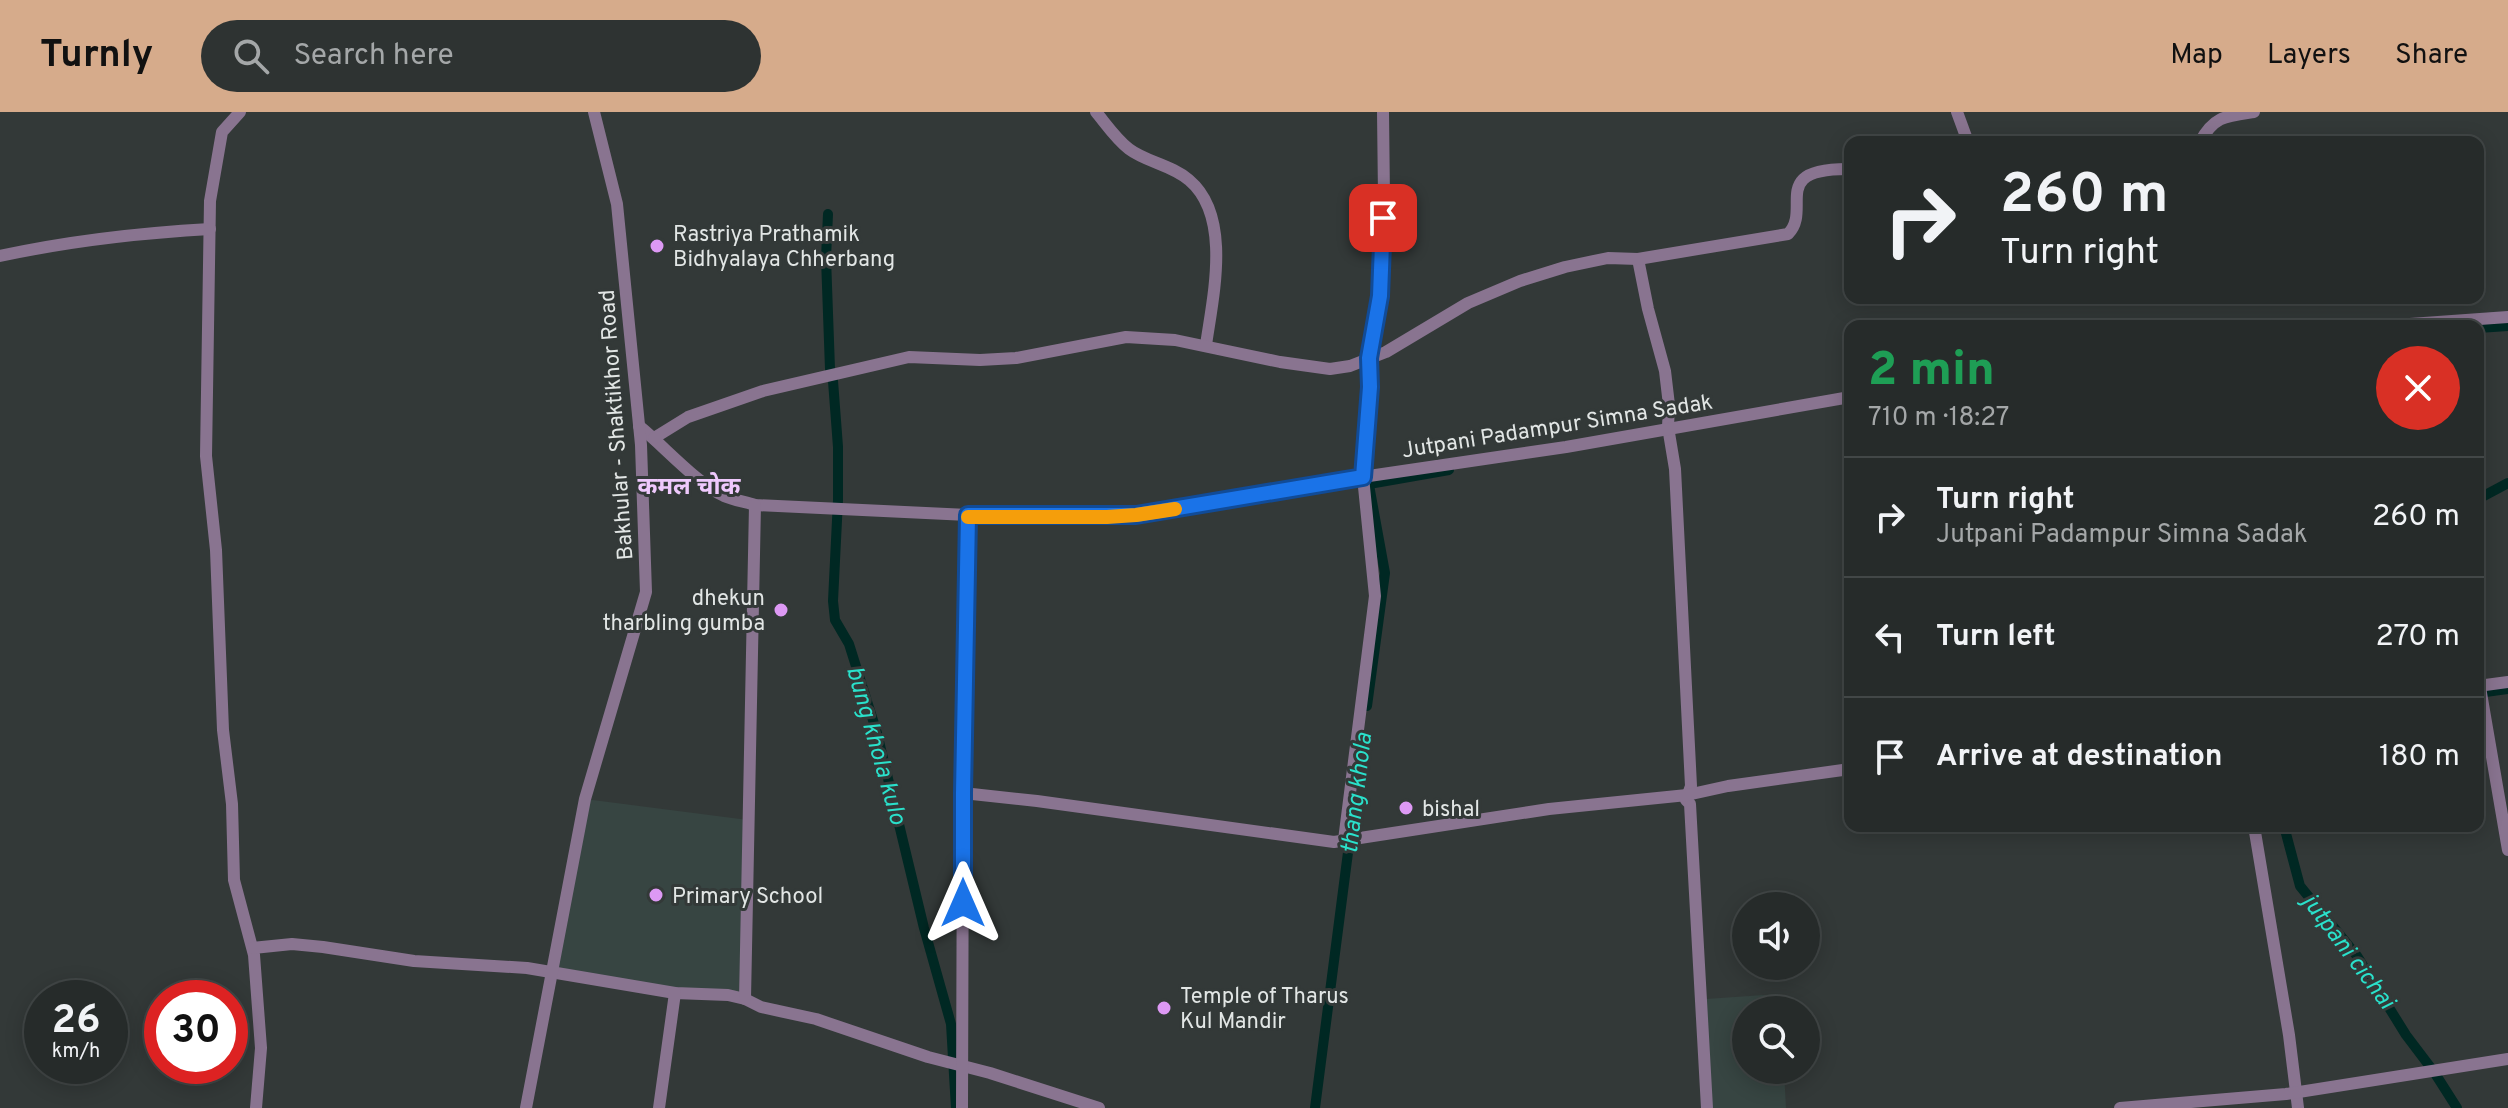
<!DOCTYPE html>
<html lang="en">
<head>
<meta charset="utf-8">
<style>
	body { margin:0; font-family:Overpass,"Noto Sans Devanagari",sans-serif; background:#2e3332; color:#f1f3f6; height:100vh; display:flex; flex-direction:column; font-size:30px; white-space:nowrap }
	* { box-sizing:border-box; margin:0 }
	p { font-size:26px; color:#a4a7a8 }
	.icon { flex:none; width:44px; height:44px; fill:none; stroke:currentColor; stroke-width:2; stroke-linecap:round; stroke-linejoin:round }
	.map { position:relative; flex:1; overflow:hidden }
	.panel { position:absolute; left:1844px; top:208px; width:640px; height:512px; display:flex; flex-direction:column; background:#262b2a; border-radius:16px; box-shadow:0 4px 20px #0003,0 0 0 2px #424747 }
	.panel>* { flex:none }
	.hud { position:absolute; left:1844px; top:24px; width:640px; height:168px; border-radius:16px; box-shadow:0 4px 20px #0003,0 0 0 2px #424747; background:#262b2a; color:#f1f3f6; overflow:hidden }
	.tools { position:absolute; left:1732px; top:780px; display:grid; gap:16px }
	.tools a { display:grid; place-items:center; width:88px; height:88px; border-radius:50%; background:#262b2a; box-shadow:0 4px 20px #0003,0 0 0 2px #424747; font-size:40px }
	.speed { position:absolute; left:24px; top:868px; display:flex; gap:16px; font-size:40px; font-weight:700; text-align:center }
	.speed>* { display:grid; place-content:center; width:104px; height:104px; border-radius:50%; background:#262b2a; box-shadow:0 4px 20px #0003,0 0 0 2px #424747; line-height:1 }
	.speed small { font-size:20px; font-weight:400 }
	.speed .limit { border:12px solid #d22; background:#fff; color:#111 }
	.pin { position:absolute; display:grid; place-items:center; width:68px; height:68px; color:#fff; margin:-34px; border-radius:16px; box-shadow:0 4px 12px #0006 }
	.me { position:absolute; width:88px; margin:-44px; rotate:0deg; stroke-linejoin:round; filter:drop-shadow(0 0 6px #0008) }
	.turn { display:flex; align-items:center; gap:28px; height:168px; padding:0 24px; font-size:36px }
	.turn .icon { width:104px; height:104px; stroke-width:2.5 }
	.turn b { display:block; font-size:56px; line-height:68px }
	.round { display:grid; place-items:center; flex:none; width:84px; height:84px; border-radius:42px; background:#2e3332 }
	.overview { display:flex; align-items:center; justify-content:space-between; height:136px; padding:0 24px }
	h1 { font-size:48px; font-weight:800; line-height:60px; color:#1e9e55 }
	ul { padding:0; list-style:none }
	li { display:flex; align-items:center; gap:24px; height:120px; padding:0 24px; border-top:2px solid #424747 }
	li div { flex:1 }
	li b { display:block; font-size:30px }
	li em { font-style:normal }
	header { display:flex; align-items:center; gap:48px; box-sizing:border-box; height:112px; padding:0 40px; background:#d6ab8b; color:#111 }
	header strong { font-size:38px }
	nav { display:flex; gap:44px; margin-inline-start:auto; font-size:28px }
	.search { width:560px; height:72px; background:#2e3332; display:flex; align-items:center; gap:20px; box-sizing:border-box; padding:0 28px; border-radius:44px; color:#a4a7a8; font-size:30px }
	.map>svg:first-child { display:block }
	.built { fill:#374542 }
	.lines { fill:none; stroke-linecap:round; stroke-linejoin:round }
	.canal { stroke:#002823; stroke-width:10 }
	.minor { stroke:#897490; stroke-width:12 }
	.route-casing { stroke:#114b97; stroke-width:20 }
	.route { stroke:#1a73e8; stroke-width:14 }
	.slow { stroke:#f59e0b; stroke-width:14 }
	.poi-dot { fill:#dd99f4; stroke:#333938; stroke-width:3 }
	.labels { text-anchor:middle; stroke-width:6; stroke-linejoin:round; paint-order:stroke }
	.poi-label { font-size:22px; fill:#e2e6e5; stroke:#333938; text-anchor:start }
	.street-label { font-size:22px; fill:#e2e6e5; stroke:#333938 }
	.neighbourhood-label { font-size:24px; font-weight:bold; fill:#efc9fd; stroke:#333938 }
	.water-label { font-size:24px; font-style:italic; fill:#2ae1cb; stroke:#333938 }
</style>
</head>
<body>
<header>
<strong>Turnly</strong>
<div class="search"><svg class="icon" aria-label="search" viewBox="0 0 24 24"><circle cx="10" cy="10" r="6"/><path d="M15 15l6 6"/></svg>Search here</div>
<nav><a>Map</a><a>Layers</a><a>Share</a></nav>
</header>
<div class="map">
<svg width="2508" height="996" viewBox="0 0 2508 996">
	<rect width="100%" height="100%" fill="#333938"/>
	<g class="built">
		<path d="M585,687l163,21 -3,179 -194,-28z"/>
		<path d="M1778,882l1,16h-33v60h38l2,38h-78l-2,-109z"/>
	</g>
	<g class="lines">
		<g class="canal">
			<path d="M828,102l-2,44 4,111"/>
			<path d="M2478,216l30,-2"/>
			<path d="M833,269l5,66v53l-5,101 2,19 14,24 28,89 47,195 27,96 5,84"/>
			<path d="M1369,372l80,-14"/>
			<path d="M2478,387l30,-16"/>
			<path d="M2478,581l30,-4"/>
			<path d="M1367,594l18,-133 -16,-88"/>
			<path d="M2284,714l16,60 57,70 49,79 25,33"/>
			<path d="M2436,963l21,33"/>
			<path d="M1315,996l39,-302"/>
		</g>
		<g class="minor">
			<path d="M240,0l-18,20 -12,69 -4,255 10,94 7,180 9,74 2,76 20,75 7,93 -5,60"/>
			<path d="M1096,0c10,12 20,27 33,37 17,13 43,16 60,31 43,36 24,116 17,165"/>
			<path d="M1957,0l11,30"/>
			<path d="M2200,30c14,-26 26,-26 54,-30"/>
			<path d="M0,144c69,-15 139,-23 210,-27"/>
			<path d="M1638,147l10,50 17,62 4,34 -1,22 7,42 16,317 -5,14 4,4 17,304"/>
			<path d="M2382,214l126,-9"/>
			<path d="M639,314c26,21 55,55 85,70 9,4 22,6 31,9l213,10h168l233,-39 197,-29 284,-50"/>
			<path d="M654,326l34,-21 75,-26 146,-34 71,3 36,-2 110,-21 49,3 105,22 50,7 20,-3 36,-14 82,-49 52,-22 45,-14 43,-9 30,1 150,-25c25,-25 -21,-66 62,-65"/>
			<path d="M2478,547l3,34 27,157"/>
			<path d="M2478,574l30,-4"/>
			<path d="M963,681l74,8 297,41 215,-33 138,-14 41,-9 122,-17"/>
			<path d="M2254,714l35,209 9,73"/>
			<path d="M1344,728l31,-244 -12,-119 8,-111 -2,-8 11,-62 4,-99 -1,-85"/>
			<path d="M253,836l39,-4 31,3 91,14 113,7 148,25 53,2 17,4 16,8 55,12 112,38 62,16 109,35"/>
			<path d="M745,887l10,-494"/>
			<path d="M526,996l59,-309 61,-207 -5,-147 -24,-241 -23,-92"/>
			<path d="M659,996l16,-115"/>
			<path d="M962,996l1,-315 5,-278"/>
			<path d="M2120,996l166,-14 222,-35"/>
		</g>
	</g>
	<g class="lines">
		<g class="route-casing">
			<path id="route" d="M963,791v-110l5,-278h168l227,-38 7,-90 -1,-29 11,-62 3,-78"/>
		</g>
		<use href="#route" class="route"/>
		<path class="slow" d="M968,405h139l29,-2 39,-6"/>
	</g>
	<g class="poi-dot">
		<circle cx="657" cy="134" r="8"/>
		<circle cx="781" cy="498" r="8"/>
		<circle cx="1406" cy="696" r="8"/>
		<circle cx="656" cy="783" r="8"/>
		<circle cx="1164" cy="896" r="8"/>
	</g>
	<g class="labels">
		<g class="poi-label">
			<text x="673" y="129">Rastriya Prathamik<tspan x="673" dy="25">Bidhyalaya Chherbang</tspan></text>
			<text x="765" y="493" text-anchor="end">dhekun<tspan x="765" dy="25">tharbling gumba</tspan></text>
			<text x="1422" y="704">bishal</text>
			<text x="672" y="791">Primary School</text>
			<text x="1180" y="891">Temple of Tharus<tspan x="1180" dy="25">Kul Mandir</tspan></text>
		</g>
		<g class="street-label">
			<text transform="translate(615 313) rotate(-94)" y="8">Bakhular - Shaktikhor Road</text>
			<text transform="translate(1557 313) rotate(-9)" y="8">Jutpani Padampur Simna Sadak</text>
		</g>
		<g class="neighbourhood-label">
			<text x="689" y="382">कमल चोक</text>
		</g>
		<g class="water-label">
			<text transform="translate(877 633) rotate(74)" y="8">bung khola kulo</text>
			<text transform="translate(1356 681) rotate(-83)" y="8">thang khola</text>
			<text transform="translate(2349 839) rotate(53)" y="8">jutpani cichai</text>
		</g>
	</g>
</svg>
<div class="tools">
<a><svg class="icon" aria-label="sound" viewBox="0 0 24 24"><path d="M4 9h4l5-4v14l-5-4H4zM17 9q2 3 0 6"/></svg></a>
<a><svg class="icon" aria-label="search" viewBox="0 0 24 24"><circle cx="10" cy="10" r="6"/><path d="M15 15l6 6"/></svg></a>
</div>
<div class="speed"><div>26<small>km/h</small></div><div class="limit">30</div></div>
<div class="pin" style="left:1383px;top:106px;background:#d93025"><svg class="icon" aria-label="arrive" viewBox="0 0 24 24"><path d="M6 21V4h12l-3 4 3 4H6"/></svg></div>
<svg class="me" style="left:963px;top:791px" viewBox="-20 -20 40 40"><path d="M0-17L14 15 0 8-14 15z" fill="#1a73e8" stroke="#fff" stroke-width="4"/></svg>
<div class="hud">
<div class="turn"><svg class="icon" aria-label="right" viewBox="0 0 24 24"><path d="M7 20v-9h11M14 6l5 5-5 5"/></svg><div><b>260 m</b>Turn right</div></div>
</div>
<section class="panel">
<div class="overview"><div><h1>2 min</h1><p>710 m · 18:27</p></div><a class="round" style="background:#d93025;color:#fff"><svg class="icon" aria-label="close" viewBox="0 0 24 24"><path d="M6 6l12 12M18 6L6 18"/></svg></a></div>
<ul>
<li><svg class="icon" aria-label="right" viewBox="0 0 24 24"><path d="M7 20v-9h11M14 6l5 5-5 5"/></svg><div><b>Turn right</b><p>Jutpani Padampur Simna Sadak</p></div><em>260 m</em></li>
<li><svg class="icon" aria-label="left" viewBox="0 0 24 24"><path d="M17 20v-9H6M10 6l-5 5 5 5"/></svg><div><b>Turn left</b></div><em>270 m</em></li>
<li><svg class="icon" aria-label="arrive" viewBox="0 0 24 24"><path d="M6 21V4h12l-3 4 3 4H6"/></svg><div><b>Arrive at destination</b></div><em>180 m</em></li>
</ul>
</section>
</div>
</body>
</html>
